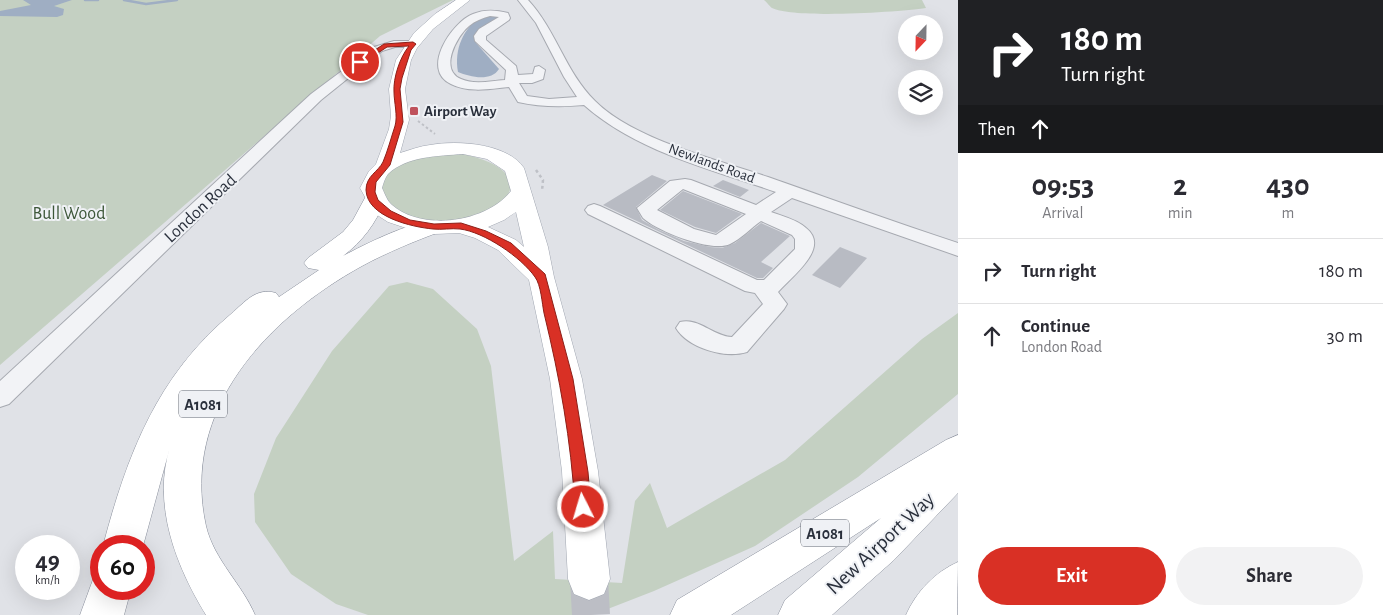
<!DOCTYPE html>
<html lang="en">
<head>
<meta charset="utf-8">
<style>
	body { margin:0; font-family:"Alegreya Sans",sans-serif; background:#f2f2f3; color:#2b2b33; height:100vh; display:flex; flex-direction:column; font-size:19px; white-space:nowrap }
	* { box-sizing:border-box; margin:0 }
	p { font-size:16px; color:#7c7c81 }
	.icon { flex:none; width:28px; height:28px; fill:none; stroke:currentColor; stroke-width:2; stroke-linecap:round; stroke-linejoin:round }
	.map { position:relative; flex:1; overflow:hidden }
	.side { display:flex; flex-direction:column; background:#fff; width:425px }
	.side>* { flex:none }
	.banner { background:#202124; color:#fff; overflow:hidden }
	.needle { width:32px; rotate:202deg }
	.tools { position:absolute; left:898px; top:15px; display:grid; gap:10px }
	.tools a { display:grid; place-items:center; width:45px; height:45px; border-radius:50%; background:#fff; box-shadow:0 5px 20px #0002; font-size:25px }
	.speed { position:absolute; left:15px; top:535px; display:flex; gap:10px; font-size:25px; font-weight:700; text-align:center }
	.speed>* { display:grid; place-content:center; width:65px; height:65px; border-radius:50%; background:#fff; box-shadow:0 5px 20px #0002; line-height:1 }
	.speed small { font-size:12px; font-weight:400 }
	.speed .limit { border:8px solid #d22; background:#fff; color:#111 }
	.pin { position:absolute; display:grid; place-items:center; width:42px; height:42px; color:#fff; margin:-21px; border:2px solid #fff; border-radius:50%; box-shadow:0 1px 5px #0007 }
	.me { position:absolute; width:55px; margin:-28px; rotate:355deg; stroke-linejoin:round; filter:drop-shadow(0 0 4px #0008) }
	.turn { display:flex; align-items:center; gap:18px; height:105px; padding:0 20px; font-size:22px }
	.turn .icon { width:65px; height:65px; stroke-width:2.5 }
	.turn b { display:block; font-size:35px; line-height:42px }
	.then { display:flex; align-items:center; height:48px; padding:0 20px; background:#0003; gap:10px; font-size:19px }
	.eta { display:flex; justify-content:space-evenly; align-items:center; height:85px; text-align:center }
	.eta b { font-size:30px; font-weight:600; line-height:35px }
	.primary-button { display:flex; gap:10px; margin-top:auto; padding:10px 20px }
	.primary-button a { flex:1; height:58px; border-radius:30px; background:#d93025; color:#fff; font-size:20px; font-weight:600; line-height:58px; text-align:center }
	.primary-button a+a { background:#f2f2f3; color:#2b2b33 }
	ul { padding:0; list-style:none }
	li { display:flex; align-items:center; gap:15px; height:65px; padding:0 20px; border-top:1px solid #e1e1e2 }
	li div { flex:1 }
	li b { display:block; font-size:19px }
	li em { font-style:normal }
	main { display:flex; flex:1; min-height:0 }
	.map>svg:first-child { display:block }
	.green { fill:#c4d0c2 }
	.water { fill:#9faec3 }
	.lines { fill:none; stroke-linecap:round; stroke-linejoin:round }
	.stream { stroke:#9faec3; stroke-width:2.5 }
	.building { fill:#b8bbc3 }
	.major-tunnel { stroke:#bcbec5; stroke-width:38; stroke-dasharray:38 19; stroke-linecap:butt }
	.minor-casing { stroke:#a6a9b0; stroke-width:2 }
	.major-casing { stroke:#a0a6b1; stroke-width:1 }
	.highway-casing { stroke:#898f9c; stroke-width:1 }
	.path-far1 { stroke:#bec0c6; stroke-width:2; stroke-dasharray:2.5 2.5; stroke-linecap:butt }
	.path { stroke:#bec0c6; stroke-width:2.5; stroke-dasharray:3 3; stroke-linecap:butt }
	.minor { fill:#f2f3f6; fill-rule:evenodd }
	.major { fill:#fff; fill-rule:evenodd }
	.highway { fill:#fff; fill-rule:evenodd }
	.route { fill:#d93025; stroke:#8d1f18 }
	.poi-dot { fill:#bf525c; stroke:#eff1f5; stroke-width:2 }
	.labels { text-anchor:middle; stroke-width:4; stroke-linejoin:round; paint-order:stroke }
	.far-poi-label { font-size:15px; font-weight:bold; fill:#2a303c; stroke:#eff1f5; text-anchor:start }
	.far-street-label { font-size:15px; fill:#2a303c; stroke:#eff1f5 }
	.shield { fill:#eff1f5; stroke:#656a74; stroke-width:1 }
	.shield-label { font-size:16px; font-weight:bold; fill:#2a303c }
	.street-label { font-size:18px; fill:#2a303c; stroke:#eff1f5 }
	.park-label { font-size:18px; fill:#3d5739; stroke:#eff1f5 }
	.near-street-label { font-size:21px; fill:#2a303c; stroke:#eff1f5 }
</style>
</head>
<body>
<main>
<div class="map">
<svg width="958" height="615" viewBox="0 0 958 615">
	<rect width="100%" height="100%" fill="#e0e2e7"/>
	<g class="green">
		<path d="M0,0h453l-73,36 -380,329z"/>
		<path d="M764,0h158l4,8c-27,4 -131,11 -154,0 -2,-1 -5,-6 -8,-8z"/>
		<path d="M461,154c26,4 72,22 37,52 -19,16 -72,19 -95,8 -8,-3 -15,-11 -22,-16v-18c23,-26 49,-24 80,-26z"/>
		<path d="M407,282l26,7 44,40 14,37 23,195 39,-30 2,48 67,4 13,-82 15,-18 17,45 118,-68 137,-121 36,-26v81l-100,83 -103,69 -101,45 -54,21 -15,3h-217l-32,-11 -45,-30 -36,-52 -1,-28 22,-56 56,-87 57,-65z"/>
	</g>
	<g class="water">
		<path d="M23,0h49l-18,6 10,3 -1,6 -6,2 -57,-1v-5l31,-6z"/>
		<path d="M482,15l16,1 -1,3 -22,17 1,7 23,26c-8,13 -29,8 -41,3 -4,-23 5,-43 24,-57z"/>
	</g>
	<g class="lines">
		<g class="stream">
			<path d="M85,0h13"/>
			<path d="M124,0l22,4 31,-4"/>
		</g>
	</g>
	<g class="building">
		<path d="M652,175l15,6 -31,26 6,13 17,10 25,11 26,6 12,1 13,-5 26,-20 29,13 -29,26 12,6 -10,10h-6l-154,-73z"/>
		<path d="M723,180l26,10 -9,7 -27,-11z"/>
		<path d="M683,191l59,23 -26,19 -21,-6 -35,-17z"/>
		<path d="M840,247l27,11 -27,30 -28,-13z"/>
	</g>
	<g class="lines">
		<path class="major-tunnel" d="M589,579l2,36"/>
		<g class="minor-casing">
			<g id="minor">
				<path d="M518,0h10c28,30 38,73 67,101 39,39 121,58 173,76 63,22 126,45 190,66v13l-166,-58 -21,14c11,4 27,8 35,16 25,20 -14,48 -28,64l9,12 -3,5 -37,43c-22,7 -59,-4 -71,-24l4,-6c18,-5 33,14 52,15l31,-33 -8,-11 -10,-2 -157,-77 -3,-4 3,-4 6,-2 6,2 157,74h7l31,-31v-10l-3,-4 -31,-14c-10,7 -20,18 -31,23 -18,9 -73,-13 -87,-26 -2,-3 -4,-7 -6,-10l33,-27 15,-2 6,1 65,25 20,-13c-65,-23 -139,-40 -192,-87 -23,2 -44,2 -66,-3l-9,-15c-19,2 -40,6 -58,-3 -31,-14 1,-62 22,-70 12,-5 23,-4 35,-1l2,5 -1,2 -23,16v4l30,26 2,9 15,-1 2,-7 4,-1 6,4 -2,9 -11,4h-13l8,13 22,3 28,-2 -13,-20 -28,-54zM490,16l9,1 -20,12 -5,7 1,5 31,29 -1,10c-14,1 -31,5 -44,-1 -22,-9 -5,-42 8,-53 6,-5 13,-8 21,-10zM683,189l63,25 -30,21 -22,-6 -37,-19z"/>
				<path d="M394,41h19l6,3 -6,3h-18l-13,4 -61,49 -312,304 -9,3v-26l311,-287 63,-47z"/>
			</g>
		</g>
		<g class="major-casing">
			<path id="major" d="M456,0h14l-37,29 -16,19 -6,12 -6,29 4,31 -9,33c10,-3 20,-7 30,-8 27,-5 77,-2 94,23l24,79 6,30 28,102 16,92 12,108 -6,15 -15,6 -15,-6 -6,-15 -6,-108 -12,-92 -21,-99 -31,-30 -23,-12 -16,-5 -24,1 -20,-3 -27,-9 -14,-9 -14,-25 9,-17 7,-7 13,-35 2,-13 -2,-27 7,-29 18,-27 21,-19zM463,154l24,5 18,12 6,20c-24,31 -88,41 -119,14 -5,-4 -7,-11 -10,-17 1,-4 3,-10 6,-14 19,-18 50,-18 75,-20zM516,212l8,35 -8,-7 -28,-13 16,-7z"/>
		</g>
		<g class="highway-casing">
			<g id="highway">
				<path d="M374,194l8,2 3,5c-10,23 -22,40 -42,55 20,-11 78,-40 99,-35l4,5 -4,5c-27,10 -54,21 -80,35 -94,52 -182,143 -156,260 8,34 36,58 49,89h-49c-30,-49 -54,-110 -36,-168l-27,99h-40c24,-91 54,-170 128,-232 14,-12 25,-27 45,-21l3,4 40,-27 -11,-2 -4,-5 4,-5 35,-26 10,-12 13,-24z"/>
				<path d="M958,435v58l-64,67 -62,55h-54l7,-15 96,-82 -150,97h-61l7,-15 269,-160z"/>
				<path d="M958,562l-1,53h-51c10,-23 29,-43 52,-53z"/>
				<path d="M101,572v17h30l-7,26h-44l15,-41z"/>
			</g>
		</g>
		<path class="path-far1" d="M418,121l17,13"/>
		<path class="path" d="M536,170l7,10 -1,11"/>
		<use href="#minor" class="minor"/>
		<use href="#major" class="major"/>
		<use href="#highway" class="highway"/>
	</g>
	<path class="route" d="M413,42l3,2 -5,6 -9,28 -2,11 3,33 -13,43 -14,17 -1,10 3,8 13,11 19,9 24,4 27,-1 25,8 25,12 34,31 28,105 15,93 3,35 -2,5 -6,3 -6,-3 -2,-5c-4,-67 -15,-128 -31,-194 -2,-10 -3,-28 -9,-36 -14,-20 -51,-45 -75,-48 -9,-1 -18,1 -27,0 -21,-2 -66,-12 -67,-39 0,-14 12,-18 17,-28 5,-12 8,-24 12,-36 3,-10 -1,-24 -1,-34 -1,-14 6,-35 15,-46l-22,1 -24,16 -6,-1 27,-18z"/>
	<rect class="poi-dot" x="409" y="106" width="10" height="10" rx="2.5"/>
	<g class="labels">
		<g class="far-poi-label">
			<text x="424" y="116">Airport Way</text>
		</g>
		<g class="far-street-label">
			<text transform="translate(712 163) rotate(20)" y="5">Newlands Road</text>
		</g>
		<g class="shield">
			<rect x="179" y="390.5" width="48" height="27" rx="4"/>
			<rect x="801" y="519.5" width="48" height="27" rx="4"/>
		</g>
		<g class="shield-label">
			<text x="203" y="410">A1081</text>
			<text x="825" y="539">A1081</text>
		</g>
		<g class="street-label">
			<text transform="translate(200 208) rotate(-43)" y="6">London Road</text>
		</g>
		<g class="park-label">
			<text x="69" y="219">Bull Wood</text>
		</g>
		<g class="near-street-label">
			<text transform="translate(880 543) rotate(-43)" y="7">New Airport Way</text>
		</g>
	</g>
</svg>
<div class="tools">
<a><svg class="needle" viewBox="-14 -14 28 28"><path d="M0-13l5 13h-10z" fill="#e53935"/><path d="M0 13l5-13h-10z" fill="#7c7c81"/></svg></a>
<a><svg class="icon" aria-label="layers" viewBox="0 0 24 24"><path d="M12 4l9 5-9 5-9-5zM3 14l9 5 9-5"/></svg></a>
</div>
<div class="speed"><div>49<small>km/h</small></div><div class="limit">60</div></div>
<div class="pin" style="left:360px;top:62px;background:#d93025"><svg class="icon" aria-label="arrive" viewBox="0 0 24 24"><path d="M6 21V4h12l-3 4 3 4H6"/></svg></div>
<svg class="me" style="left:583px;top:507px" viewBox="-20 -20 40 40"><circle r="17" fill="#d93025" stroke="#fff" stroke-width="3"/><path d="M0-11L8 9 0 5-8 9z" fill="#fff"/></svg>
</div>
<section class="side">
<div class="banner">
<div class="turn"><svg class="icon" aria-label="right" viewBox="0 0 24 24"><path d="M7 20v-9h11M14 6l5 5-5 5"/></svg><div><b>180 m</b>Turn right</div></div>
<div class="then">Then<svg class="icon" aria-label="ahead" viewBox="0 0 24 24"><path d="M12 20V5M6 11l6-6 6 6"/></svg></div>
</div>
<div class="eta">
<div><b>09:53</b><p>Arrival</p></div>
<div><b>2</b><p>min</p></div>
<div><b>430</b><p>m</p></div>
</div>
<ul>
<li><svg class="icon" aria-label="right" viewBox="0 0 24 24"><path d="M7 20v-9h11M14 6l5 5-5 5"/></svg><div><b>Turn right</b></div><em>180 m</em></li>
<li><svg class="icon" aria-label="ahead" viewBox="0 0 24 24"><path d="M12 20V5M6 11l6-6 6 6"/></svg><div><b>Continue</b><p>London Road</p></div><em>30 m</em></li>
</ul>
<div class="primary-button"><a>Exit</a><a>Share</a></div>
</section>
</main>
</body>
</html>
